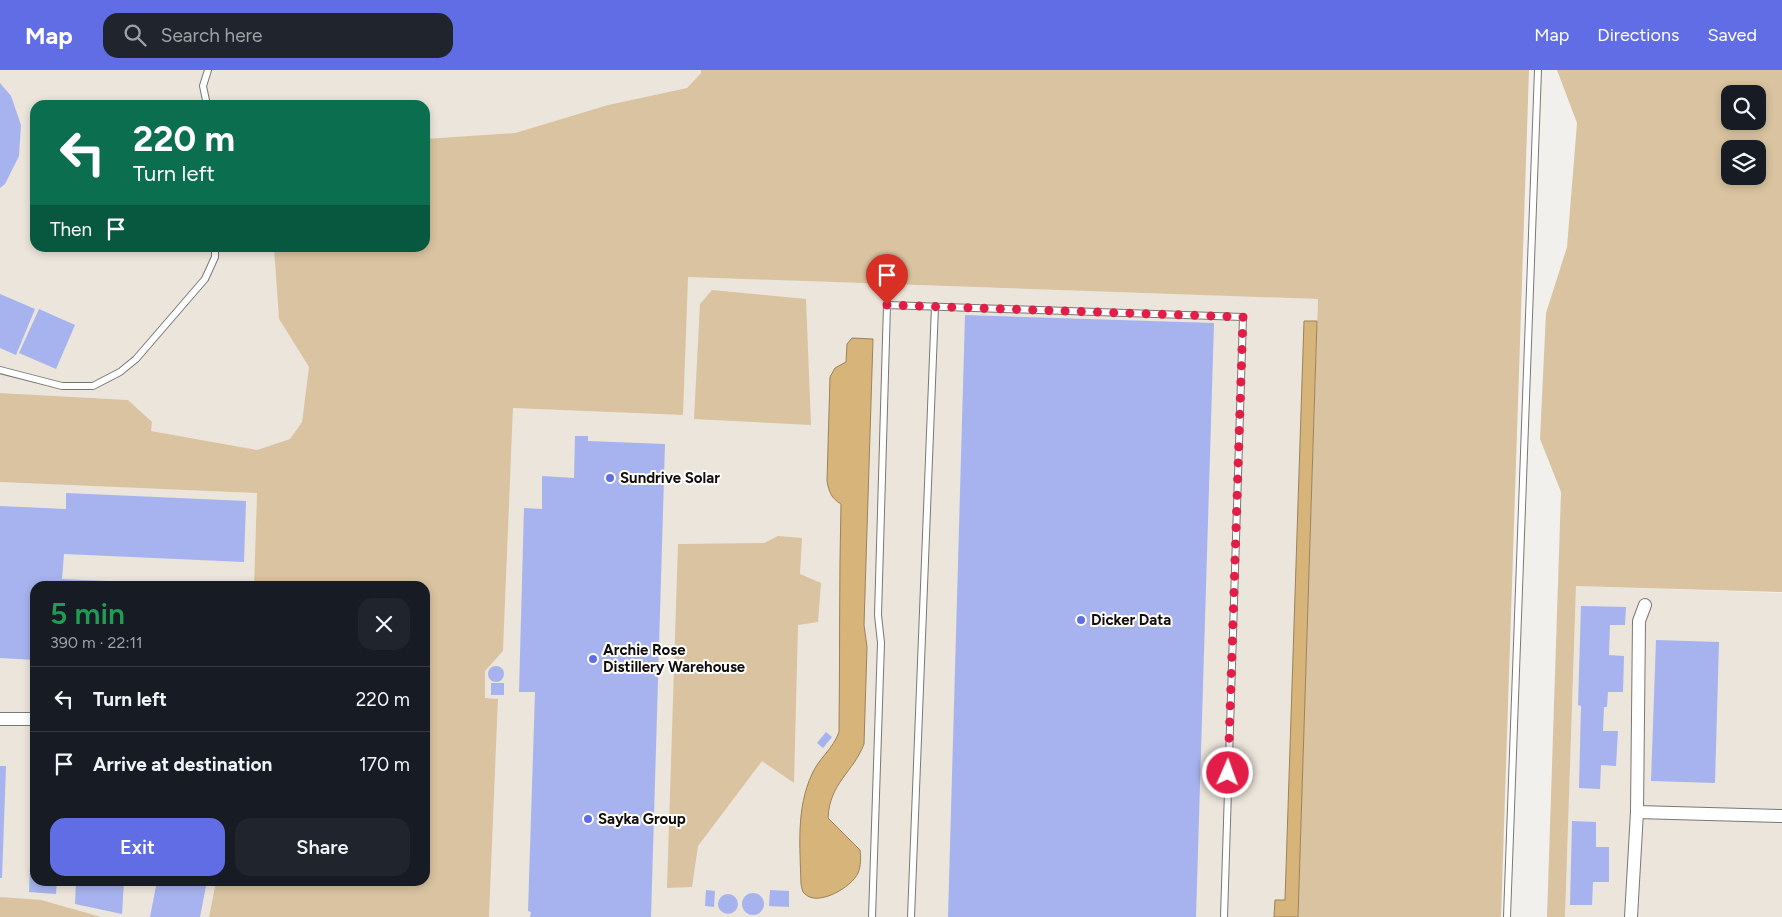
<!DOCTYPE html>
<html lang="en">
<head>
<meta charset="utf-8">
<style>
	body { margin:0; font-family:Figtree,sans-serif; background:#20242c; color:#f1f3f6; height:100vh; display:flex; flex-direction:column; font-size:19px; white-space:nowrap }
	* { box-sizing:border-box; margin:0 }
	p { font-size:16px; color:#9ea1a6 }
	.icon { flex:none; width:28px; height:28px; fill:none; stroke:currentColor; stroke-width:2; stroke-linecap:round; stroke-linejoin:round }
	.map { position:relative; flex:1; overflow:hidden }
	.sheet { position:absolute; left:30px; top:511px; width:400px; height:305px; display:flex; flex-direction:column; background:#171b24; border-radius:15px; box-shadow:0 2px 8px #0003 }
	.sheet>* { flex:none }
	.top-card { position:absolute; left:30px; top:30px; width:400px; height:152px; border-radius:15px; box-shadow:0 2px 8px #0003; background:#0b6e4f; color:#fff; overflow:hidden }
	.tools { position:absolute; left:1721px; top:15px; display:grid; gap:10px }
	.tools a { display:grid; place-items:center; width:45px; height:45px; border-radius:10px; background:#171b24; box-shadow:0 2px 8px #0003; font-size:25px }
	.pin { position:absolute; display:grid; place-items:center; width:42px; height:42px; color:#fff; margin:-51px -21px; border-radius:50% 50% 50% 0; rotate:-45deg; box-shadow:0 0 5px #0007 }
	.pin .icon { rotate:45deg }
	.me { position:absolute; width:55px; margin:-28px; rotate:2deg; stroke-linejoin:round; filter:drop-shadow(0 0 4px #0008) }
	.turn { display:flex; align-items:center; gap:18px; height:105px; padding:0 20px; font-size:22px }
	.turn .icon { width:65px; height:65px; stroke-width:2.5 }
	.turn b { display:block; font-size:35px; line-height:42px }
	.then { display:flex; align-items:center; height:48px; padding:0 20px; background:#0003; gap:10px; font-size:19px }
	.round { display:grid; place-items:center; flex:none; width:52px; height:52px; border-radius:15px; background:#20242c }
	.head { display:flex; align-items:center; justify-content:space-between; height:85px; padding:0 20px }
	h1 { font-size:30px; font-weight:600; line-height:38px; color:#1e9e55 }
	.action { display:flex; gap:10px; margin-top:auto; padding:10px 20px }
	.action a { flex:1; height:58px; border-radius:15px; background:#606de5; color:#fff; font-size:20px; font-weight:600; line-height:58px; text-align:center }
	.action a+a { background:#20242c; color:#f1f3f6 }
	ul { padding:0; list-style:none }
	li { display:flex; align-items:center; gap:15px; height:65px; padding:0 20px; border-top:1px solid #363941 }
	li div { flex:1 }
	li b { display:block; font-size:19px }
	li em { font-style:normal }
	header { display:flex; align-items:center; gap:30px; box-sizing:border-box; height:70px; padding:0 25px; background:#606de5; color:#fff }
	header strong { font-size:24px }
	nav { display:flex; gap:28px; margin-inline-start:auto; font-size:18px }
	.search { width:350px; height:45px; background:#20242c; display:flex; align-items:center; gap:12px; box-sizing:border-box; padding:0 18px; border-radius:15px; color:#9ea1a6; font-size:19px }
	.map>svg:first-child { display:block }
	.built { fill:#ebe5db }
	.green { fill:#d9c3a0; fill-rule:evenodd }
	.water { fill:#d7b47a; stroke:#9b825a }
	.building { fill:#a7b3ee }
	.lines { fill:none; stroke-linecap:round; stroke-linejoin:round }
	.lane-casing { stroke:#7a7875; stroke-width:8 }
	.street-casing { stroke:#7a7875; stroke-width:14 }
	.lane { stroke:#fff; stroke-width:6 }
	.street { stroke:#fff; stroke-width:12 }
	.route { stroke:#e11d48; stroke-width:9; stroke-dasharray:0 16.2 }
	.poi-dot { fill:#606de5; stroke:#fffefc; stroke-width:2 }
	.labels { text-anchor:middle; stroke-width:4; stroke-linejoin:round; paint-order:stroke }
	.poi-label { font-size:15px; font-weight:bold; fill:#100f0e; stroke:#fffefc; text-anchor:start }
</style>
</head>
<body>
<header>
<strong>Map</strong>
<div class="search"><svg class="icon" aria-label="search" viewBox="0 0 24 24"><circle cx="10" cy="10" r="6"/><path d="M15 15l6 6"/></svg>Search here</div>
<nav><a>Map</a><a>Directions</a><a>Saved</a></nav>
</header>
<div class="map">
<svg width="1782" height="847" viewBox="0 0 1782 847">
	<rect width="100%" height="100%" fill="#f2f0ed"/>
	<g class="built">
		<path d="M0,0h701v3l-14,15 -79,17 -93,28 -90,6v-34h-390v143h239l5,71 30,48 -7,55 -12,17 -33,11 -106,-19 -23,-31 -128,-7z"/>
		<path d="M687,207l631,22 -20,618h-809l9,-218 -13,-1v-27l18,-20 10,-243 170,7z"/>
		<path d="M0,412l257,11 -3,93h-219v295h181l-7,36h-209z"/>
		<path d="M1576,516l206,7v324h-217z"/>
	</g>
	<g class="green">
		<path d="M701,0h828l-28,847h-203l20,-618 -630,-22 -5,138 -170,-7 -10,243 -18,20v27l13,1 -9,218h-280l7,-36h209v-295h-171l3,-93 -257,-11v-89l128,7 24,22 -1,9 106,19 33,-11 12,-17 7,-55 -30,-48 -5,-71h151v-109l90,-6 93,-28 79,-17 14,-15z"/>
		<path d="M1557,0h225v522l-206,-6 -11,331h-18l14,-425 -21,-53 6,-126 21,-66 10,-124zM1730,24h28v27h-28zM1730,79h28v27h-28z"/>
		<path d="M712,220l94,9 5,126 -117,-6 6,-115z"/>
		<path d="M778,466l24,2 -2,36 21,9 -3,39 -20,3 -4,158 -32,-22 -64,85 -6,41 -25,1 11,-344 86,-1z"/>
		<path d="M0,827l41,3 60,17h-101z"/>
	</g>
	<g class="water">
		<path d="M1304,251h13l-19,596h-24l1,-17h10z"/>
		<path d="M852,268l21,1 -9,286 3,22 -3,97c-11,29 -34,38 -36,74l32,32c1,7 1,16 -2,23 -6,14 -40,34 -53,21 -3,-2 -3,-6 -4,-10 -1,-38 -5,-75 11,-110 7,-16 21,-25 27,-42 1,-76 0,-152 2,-228 -10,-6 -12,-12 -14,-23l3,-104 5,-9 11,-6 1,-18z"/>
	</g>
	<g class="building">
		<path d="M0,13l11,13 10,29 -2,31 -14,28 -5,4z"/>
		<path d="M0,224l35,15 -19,46 -16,-7z"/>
		<path d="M39,239l36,16 -19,44 -37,-16z"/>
		<path d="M965,245l249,8 -18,594h-248z"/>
		<path d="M575,366h13v5l77,3 -14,473h-121l1,-5 -3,-1 7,-219h-16l5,-184 18,1v-33l32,2z"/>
		<path d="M66,423l180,8 -2,61 -180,-8 -2,25 68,3v4h-95v74l-35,-2v-152l66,3z"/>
		<path d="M175,511l38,4 -1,1h-37z"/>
		<path d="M1581,536l45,1 -1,18h-15l-1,30 15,1 -1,36h-15l-1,15h-3l-1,24h15l-2,35 -15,-1 -1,24 -21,-1 2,-82 -3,-1z"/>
		<path d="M1656,570l63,2 -4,141 -64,-2z"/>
		<circle cx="496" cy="604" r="8"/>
		<rect x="491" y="613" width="13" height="12"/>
		<path d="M826,662l6,5 -9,11 -6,-5z"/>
		<path d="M0,696h6l-4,112h-2z"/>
		<path d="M33,718l2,1v92h22l-1,13 -27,-2z"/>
		<path d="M1572,751l24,1v25h13v35h-16l-1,23h-22z"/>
		<path d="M76,811h48l-2,33 -47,-10z"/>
		<path d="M157,811h50l-7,36h-50z"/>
		<path d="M706,820l9,1 -1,16 -9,-1z"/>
		<path d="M770,820l19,1v16l-20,-1z"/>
		<circle cx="753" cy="834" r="11"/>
		<circle cx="728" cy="834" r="10"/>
	</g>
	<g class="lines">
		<g class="lane-casing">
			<g id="lane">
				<path d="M207,35l-4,-19 5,-16"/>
				<path d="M0,300l62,16h31l27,-14 16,-13 69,-80 10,-22v-9"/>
				<path d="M872,847l9,-274 -3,-28 9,-310 356,12 -19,600"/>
				<path d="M911,847l24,-611"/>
				<path d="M1507,847l31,-847"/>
			</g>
		</g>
		<g class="street-casing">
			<g id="street">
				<path d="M0,649h35"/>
				<path d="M1637,742l145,4"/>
				<path d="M1631,847l6,-105 2,-191 6,-16"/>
			</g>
		</g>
		<use href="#lane" class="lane"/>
		<use href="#street" class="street"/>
	</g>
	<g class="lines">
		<path class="route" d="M887,235l356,12 -15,456"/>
	</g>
	<g class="poi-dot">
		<circle cx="610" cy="408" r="5"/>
		<circle cx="1081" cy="550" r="5"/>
		<circle cx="593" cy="589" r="5"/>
		<circle cx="588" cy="749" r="5"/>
	</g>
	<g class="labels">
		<g class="poi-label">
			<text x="620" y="413">Sundrive Solar</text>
			<text x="1091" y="555">Dicker Data</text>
			<text x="603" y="585">Archie Rose<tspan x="603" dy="17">Distillery Warehouse</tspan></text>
			<text x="598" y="754">Sayka Group</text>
		</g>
	</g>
</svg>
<div class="tools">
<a><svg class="icon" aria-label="search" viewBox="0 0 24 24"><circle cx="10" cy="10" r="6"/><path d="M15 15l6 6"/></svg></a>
<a><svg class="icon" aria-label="layers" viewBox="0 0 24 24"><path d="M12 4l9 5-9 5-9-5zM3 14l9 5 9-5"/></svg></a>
</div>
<div class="pin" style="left:887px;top:235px;background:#d93025"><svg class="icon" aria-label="arrive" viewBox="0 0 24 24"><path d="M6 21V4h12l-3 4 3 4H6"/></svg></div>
<svg class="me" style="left:1228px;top:703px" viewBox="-20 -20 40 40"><circle r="17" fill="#e11d48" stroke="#fff" stroke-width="3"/><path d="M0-11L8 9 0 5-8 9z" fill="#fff"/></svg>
<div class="top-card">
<div class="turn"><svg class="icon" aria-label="left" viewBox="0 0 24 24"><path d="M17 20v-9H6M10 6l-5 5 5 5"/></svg><div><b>220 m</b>Turn left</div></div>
<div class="then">Then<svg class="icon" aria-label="arrive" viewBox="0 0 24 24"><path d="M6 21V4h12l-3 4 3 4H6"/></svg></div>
</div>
<section class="sheet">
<div class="head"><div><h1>5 min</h1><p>390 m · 22:11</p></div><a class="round"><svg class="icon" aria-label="close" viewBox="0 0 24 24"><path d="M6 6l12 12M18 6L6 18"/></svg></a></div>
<ul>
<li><svg class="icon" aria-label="left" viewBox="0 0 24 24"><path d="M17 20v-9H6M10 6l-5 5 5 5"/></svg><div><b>Turn left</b></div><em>220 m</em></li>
<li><svg class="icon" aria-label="arrive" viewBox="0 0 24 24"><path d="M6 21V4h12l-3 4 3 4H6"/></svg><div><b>Arrive at destination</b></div><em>170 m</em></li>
</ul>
<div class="action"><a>Exit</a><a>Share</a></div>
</section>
</div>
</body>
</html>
